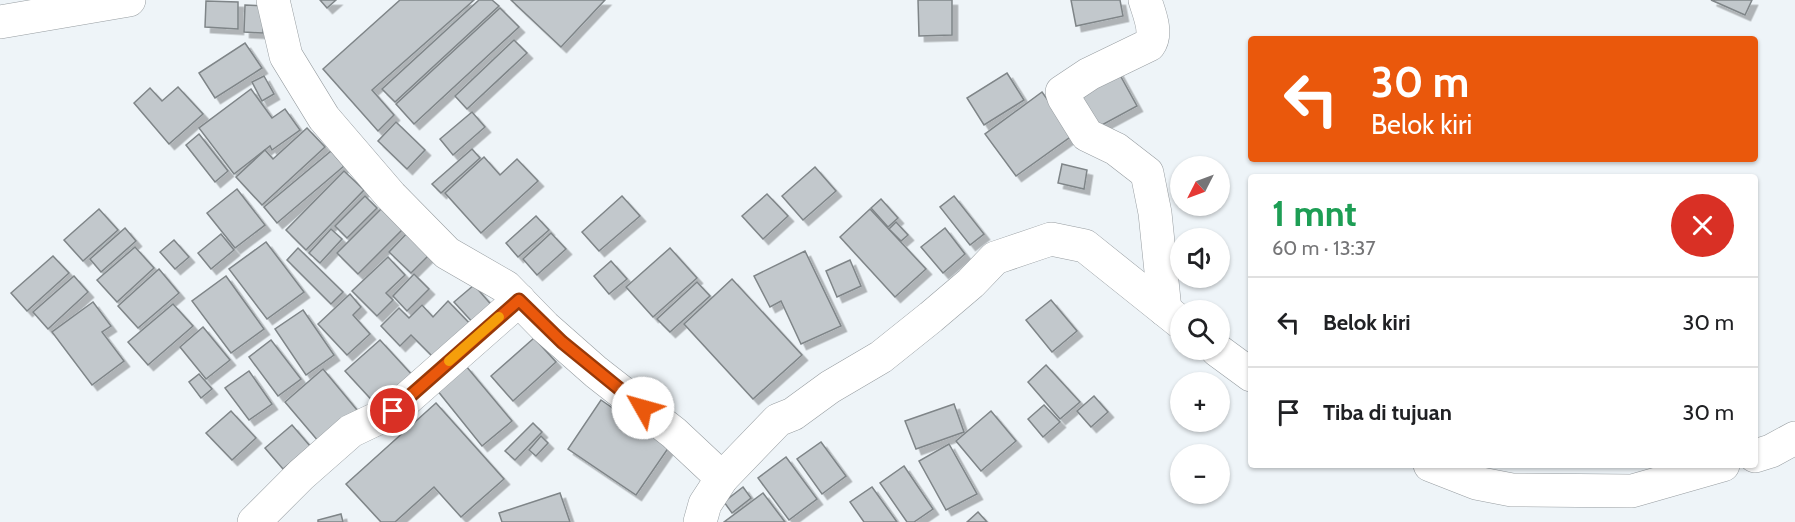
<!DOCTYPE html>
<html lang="id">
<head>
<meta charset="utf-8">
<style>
	body { margin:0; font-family:Cabin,sans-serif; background:#f6f6f6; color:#202124; height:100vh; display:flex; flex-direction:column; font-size:22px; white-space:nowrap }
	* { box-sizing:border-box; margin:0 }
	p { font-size:20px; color:#757577 }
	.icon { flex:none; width:33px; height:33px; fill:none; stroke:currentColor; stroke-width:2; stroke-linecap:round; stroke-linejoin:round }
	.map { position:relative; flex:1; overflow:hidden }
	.details { position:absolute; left:1248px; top:174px; width:510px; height:294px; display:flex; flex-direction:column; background:#fff; border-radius:6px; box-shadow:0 2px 4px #0004 }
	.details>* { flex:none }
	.hud { position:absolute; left:1248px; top:36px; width:510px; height:126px; border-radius:6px; box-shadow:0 2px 4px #0004; background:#ea580c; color:#fff; overflow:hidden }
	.needle { width:39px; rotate:228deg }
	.controls { position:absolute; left:1170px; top:156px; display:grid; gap:12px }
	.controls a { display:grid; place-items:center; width:60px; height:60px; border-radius:50%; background:#fff; box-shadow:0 2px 4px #0004; font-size:30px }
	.pin { position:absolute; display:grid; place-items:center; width:51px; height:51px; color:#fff; margin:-26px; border:3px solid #fff; border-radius:50%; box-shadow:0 2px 6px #0007 }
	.me { position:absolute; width:66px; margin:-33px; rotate:308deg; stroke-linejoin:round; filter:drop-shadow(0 0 4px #0008) }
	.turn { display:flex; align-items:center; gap:21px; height:126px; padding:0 24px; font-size:27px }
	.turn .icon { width:78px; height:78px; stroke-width:2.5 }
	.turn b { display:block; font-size:42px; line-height:51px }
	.round { display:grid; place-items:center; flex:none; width:63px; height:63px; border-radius:32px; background:#f6f6f6 }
	.summary { display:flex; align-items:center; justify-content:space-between; height:102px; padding:0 24px }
	h1 { font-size:36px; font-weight:700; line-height:45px; color:#1e9e55 }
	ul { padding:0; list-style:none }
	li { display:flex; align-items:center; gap:18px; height:90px; padding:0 24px; border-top:2px solid #e0e0e0 }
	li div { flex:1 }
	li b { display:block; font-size:22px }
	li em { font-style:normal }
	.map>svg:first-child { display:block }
	.building { fill:#c2c8cc; stroke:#7f8588; stroke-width:1.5; filter:url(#shadow) }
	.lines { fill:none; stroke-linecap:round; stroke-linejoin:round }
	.street-casing { stroke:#979da1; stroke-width:34 }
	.secondary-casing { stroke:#979da1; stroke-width:34 }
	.street { stroke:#fff; stroke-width:33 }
	.secondary { stroke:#fff; stroke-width:33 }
	.route-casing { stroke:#983908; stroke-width:15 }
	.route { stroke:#ea580c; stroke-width:10 }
	.slow { stroke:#f59e0b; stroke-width:10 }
</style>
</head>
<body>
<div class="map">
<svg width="1795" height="522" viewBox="0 0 1795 522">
	<defs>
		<filter id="shadow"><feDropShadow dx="5.5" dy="5.5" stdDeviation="0" flood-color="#0004"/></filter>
	</defs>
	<rect width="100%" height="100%" fill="#eef4f8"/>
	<g class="building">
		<path d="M320,0h16l-9,8z"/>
		<path d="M400,0h74l-102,90 22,25 -16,16 -55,-62z"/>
		<path d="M479,0h13l7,6 -104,96 -13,-13z"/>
		<path d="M511,0h94l-44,47z"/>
		<path d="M918,0h34v35l-33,1z"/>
		<path d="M1071,0h49l3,16 -47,10z"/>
		<path d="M1711,0h41l-7,15z"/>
		<path d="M206,1l32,1v27l-33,-2z"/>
		<path d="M245,5l19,1 -1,27 -19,-1z"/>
		<path d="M500,8l19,19 -105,97 -18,-20z"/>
		<path d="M514,40l13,13 -60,56 -12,-13z"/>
		<path d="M245,43l17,25 -47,30 -16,-25z"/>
		<path d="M1115,66l22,40 -48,26 -22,-40z"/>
		<path d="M1007,73l17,27 -40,25 -17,-27z"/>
		<path d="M264,76l10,18 -12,7 -10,-19z"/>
		<path d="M178,87l25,27 -34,30 -35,-41 16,-15 12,13z"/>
		<path d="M251,89l21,29 13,-9 15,21 -28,20 -2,-4 -36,28 -35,-46z"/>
		<path d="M1042,92l31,43 -57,41 -31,-42z"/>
		<path d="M472,112l13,15 -32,28 -13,-16z"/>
		<path d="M396,122l29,28 -18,19 -29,-28z"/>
		<path d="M307,128l18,19 -63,58 -26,-28 29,-27 8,9z"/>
		<path d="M199,134l29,37 -13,11 -29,-37z"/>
		<path d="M472,149l8,9 -39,35 -9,-9z"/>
		<path d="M331,151l13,15 -67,57 -13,-16z"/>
		<path d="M484,157l16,18 17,-16 21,22 -57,52 -36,-40z"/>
		<path d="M1062,164l25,6 -3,19 -26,-6z"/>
		<path d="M815,167l21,24 -33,29 -21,-24z"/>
		<path d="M344,171l20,19 -58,60 -20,-20z"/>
		<path d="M237,189l28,36 -30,23 -28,-35z"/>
		<path d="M767,194l21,22 -25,23 -21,-23z"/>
		<path d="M365,196l12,12 -30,30 -12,-12z"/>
		<path d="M622,196l18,20 -41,35 -17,-19z"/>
		<path d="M954,196l30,38 -14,11 -30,-38z"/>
		<path d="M881,199l17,19 -10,9 -17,-19z"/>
		<path d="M384,206l21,21 -47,47 -21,-21z"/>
		<path d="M99,209l19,21 -35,31 -19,-21z"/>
		<path d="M870,209l56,60 -31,28 -55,-60z"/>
		<path d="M536,216l13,14 -31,27 -12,-14z"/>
		<path d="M896,222l12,13 -7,6 -12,-12z"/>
		<path d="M125,228l11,13 -35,31 -11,-13z"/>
		<path d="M945,228l20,26 -22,19 -22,-26z"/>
		<path d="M331,229l11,10 -22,24 -11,-10z"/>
		<path d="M409,231l22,22 -20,20 -22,-21z"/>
		<path d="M551,233l15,16 -29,26 -14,-16z"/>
		<path d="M221,234l13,16 -23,19 -13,-16z"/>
		<path d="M174,240l15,17 -14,12 -15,-17z"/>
		<path d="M266,242l38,50 -37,27 -38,-50z"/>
		<path d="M135,247l19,21 -37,34 -20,-22z"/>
		<path d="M298,248l45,44 -12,12 -44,-44z"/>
		<path d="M670,248l27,30 -44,39 -27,-30z"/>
		<path d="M805,251l36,75 -40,18 -20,-43 -11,6 -16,-31z"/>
		<path d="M53,256l16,17 -42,38 -16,-18z"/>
		<path d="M388,257l17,18 -19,18 7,7 -16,16 -25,-25z"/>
		<path d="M850,260l11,26 -24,11 -11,-26z"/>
		<path d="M611,261l16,18 -18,15 -15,-18z"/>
		<path d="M159,269l20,24 -41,35 -20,-22z"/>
		<path d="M414,274l15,15 -22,22 -14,-15z"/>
		<path d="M74,276l14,16 -40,37 -15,-17z"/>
		<path d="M226,276l38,53 -33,24 -39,-52z"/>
		<path d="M732,279l70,76 -49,44 -69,-75z"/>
		<path d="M697,282l13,14 -40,36 -13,-13z"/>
		<path d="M474,285l21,24 -19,17 -22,-24z"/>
		<path d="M350,294l11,13 -8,8 17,19 -23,21 -29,-31z"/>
		<path d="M1051,300l26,31 -25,21 -26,-32z"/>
		<path d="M448,301l26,27 -36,34 -27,-27 -11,11 -19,-20 18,-18 10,10 13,-13 11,12z"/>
		<path d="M93,302l18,24 -9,6 22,29 -32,24 -40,-53z"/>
		<path d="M173,304l20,22 -45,39 -20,-23z"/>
		<path d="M303,310l31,45 -28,20 -31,-46z"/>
		<path d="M203,327l27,33 -24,19 -26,-32z"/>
		<path d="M534,338l22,24 -43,39 -22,-25z"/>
		<path d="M271,340l30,39 -23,17 -29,-39z"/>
		<path d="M380,340l34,37 -35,31 -34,-37z"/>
		<path d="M1046,365l34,37 -20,17 -32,-37z"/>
		<path d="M466,366l46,55 -30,25 -45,-56z"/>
		<path d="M323,369l34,41 -38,32 -34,-40z"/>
		<path d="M249,371l23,33 -23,16 -24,-32z"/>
		<path d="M199,374l13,15 -11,9 -12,-16z"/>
		<path d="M1094,396l14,16 -17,15 -14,-16z"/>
		<path d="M601,400l68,47 -33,48 -68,-46z"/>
		<path d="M436,403l68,76 -43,38 -27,-30 -39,35h-14l-35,-38z"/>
		<path d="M954,404l10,28 -48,17 -11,-28z"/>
		<path d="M1044,405l16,17 -17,15 -15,-18z"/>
		<path d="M231,411l25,27 -24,22 -26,-27z"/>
		<path d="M991,411l25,30 -35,30 -25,-30z"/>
		<path d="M533,423l9,9 -27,28 -10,-9z"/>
		<path d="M292,425l18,21 -27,23 -18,-21z"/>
		<path d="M541,436l7,7 -12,13 -7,-6z"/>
		<path d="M821,442l25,34 -24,18 -25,-35z"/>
		<path d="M949,444l28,50 -31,16 -27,-49z"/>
		<path d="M786,457l31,42 -28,21 -31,-42z"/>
		<path d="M904,466l29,43 -19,13h-7l-27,-39z"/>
		<path d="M743,487l8,11 -19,15 -8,-11z"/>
		<path d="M872,487l25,35h-33l-14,-20z"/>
		<path d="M560,493l10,29h-68l-3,-9z"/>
		<path d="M763,493l22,29h-61z"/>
		<path d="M978,512l9,10h-20z"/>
		<path d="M341,514l2,8h-25v-2z"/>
	</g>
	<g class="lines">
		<g class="street-casing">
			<g id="street">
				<path d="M273,0l13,56 38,62 67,78 56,57 59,34 39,40 51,45 78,61 48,45"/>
				<path d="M1145,0c4,13 13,33 4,45l-60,29 -27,18 2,6 23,37 29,14 31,24 8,40 10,97"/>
				<path d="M0,22l129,-22"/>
				<path d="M254,522l47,-47 50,-44 42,-20 126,-111"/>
			</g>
		</g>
		<g class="secondary-casing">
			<g id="secondary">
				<path d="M1217,350l34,25"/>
				<path d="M1755,456l16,-5 24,-13"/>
				<path d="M1430,465l46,18 36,7 120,1 91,-26"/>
				<path d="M700,522l5,-18 17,-26 56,-58 15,-6 37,-27 51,-30 50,-40 40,-34 24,-25 56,-19 34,7 95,76"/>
			</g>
		</g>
		<use href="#street" class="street"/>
		<use href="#secondary" class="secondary"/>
	</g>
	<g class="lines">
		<g class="route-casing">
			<path id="route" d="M393,411l126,-111 43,42 81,66"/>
		</g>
		<use href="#route" class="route"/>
		<path class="slow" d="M449,361l50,-44"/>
	</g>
</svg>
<div class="controls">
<a><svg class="needle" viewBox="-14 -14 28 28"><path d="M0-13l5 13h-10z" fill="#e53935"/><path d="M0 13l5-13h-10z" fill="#757577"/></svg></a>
<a><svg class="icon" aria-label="sound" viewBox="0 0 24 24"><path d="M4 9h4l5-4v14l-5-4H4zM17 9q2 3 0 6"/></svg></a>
<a><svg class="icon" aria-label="search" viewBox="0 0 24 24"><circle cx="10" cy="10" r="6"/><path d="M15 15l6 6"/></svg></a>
<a>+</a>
<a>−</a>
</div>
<div class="pin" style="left:393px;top:411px;background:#d93025"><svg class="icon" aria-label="arrive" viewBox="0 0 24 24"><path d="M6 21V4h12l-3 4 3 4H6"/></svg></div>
<svg class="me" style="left:643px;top:408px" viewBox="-20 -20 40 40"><circle r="19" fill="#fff"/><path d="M0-13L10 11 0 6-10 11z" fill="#ea580c"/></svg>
<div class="hud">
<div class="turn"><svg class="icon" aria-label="left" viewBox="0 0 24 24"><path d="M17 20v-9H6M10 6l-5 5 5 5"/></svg><div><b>30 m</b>Belok kiri</div></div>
</div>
<section class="details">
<div class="summary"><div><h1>1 mnt</h1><p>60 m · 13:37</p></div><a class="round" style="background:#d93025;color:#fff"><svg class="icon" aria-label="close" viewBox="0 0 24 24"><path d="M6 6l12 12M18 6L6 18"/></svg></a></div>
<ul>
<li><svg class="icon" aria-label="left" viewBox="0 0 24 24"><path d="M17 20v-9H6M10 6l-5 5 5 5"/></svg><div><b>Belok kiri</b></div><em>30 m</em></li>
<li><svg class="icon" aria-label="arrive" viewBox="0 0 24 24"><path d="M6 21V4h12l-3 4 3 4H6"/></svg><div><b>Tiba di tujuan</b></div><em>30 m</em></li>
</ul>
</section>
</div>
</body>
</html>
